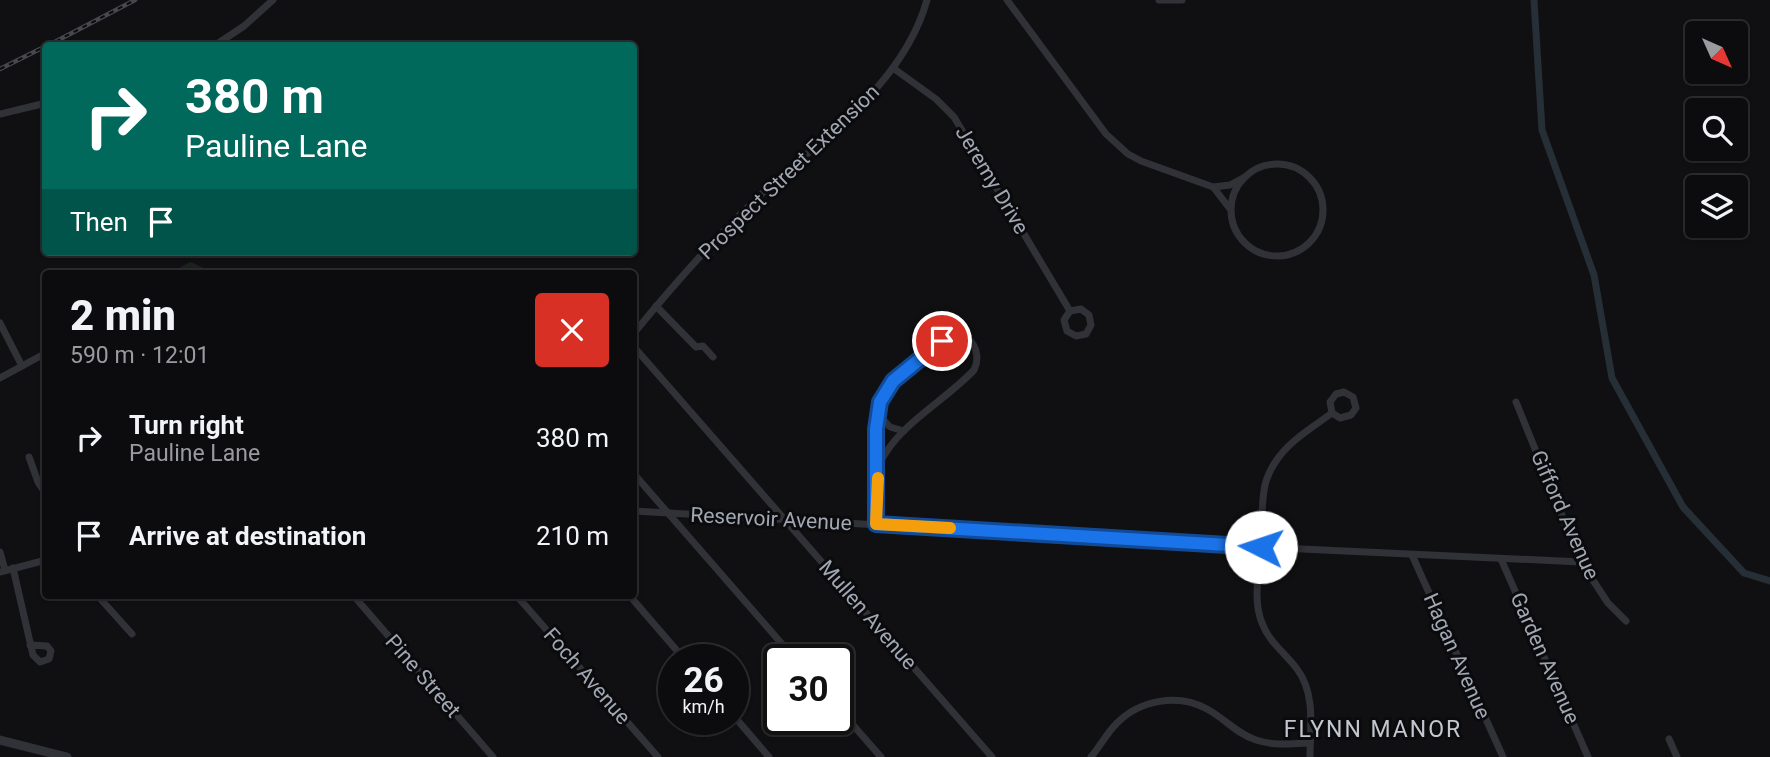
<!DOCTYPE html>
<html lang="en">
<head>
<meta charset="utf-8">
<style>
	body { margin:0; font-family:Roboto,sans-serif; background:#1a1a1c; color:#f1f3f6; height:100vh; display:flex; flex-direction:column; font-size:26px; white-space:nowrap }
	* { box-sizing:border-box; margin:0 }
	p { font-size:23px; color:#9a9b9e }
	.icon { flex:none; width:38px; height:38px; fill:none; stroke:currentColor; stroke-width:2; stroke-linecap:round; stroke-linejoin:round }
	.map { position:relative; flex:1; overflow:hidden }
	.panel { position:absolute; left:42px; top:270px; width:595px; height:329px; display:flex; flex-direction:column; background:#0c0c0e; border-radius:7px; box-shadow:0 2px 5px #0004,0 0 0 2px #2c2c2e }
	.panel>* { flex:none }
	.top-card { position:absolute; left:42px; top:42px; width:595px; height:214px; border-radius:7px; box-shadow:0 2px 5px #0004,0 0 0 2px #2c2c2e; background:#00695c; color:#fff; overflow:hidden }
	.needle { width:46px; rotate:135deg }
	.controls { position:absolute; left:1685px; top:21px; display:grid; gap:14px }
	.controls a { display:grid; place-items:center; width:63px; height:63px; border-radius:7px; background:#0c0c0e; box-shadow:0 2px 5px #0004,0 0 0 2px #2c2c2e; font-size:35px }
	.speed { position:absolute; left:658px; top:644px; display:flex; gap:14px; font-size:35px; font-weight:700; text-align:center }
	.speed>* { display:grid; place-content:center; width:91px; height:91px; border-radius:50%; background:#0c0c0e; box-shadow:0 2px 5px #0004,0 0 0 2px #2c2c2e; line-height:1 }
	.speed small { font-size:18px; font-weight:400 }
	.speed .limit { border:4px solid #111; border-radius:10px; background:#fff; color:#111 }
	.pin { position:absolute; display:grid; place-items:center; width:60px; height:60px; color:#fff; margin:-30px; border:4px solid #fff; border-radius:50%; box-shadow:0 2px 7px #0007 }
	.me { position:absolute; width:77px; margin:-38px; rotate:274deg; stroke-linejoin:round; filter:drop-shadow(0 0 5px #0008) }
	.turn { display:flex; align-items:center; gap:24px; height:147px; padding:0 28px; font-size:32px }
	.turn .icon { width:91px; height:91px; stroke-width:2.5 }
	.turn b { display:block; font-size:49px; line-height:60px }
	.then { display:flex; align-items:center; height:66px; padding:0 28px; background:#0003; gap:14px; font-size:26px }
	.round { display:grid; place-items:center; flex:none; width:74px; height:74px; border-radius:7px; background:#1a1a1c }
	.head { display:flex; align-items:center; justify-content:space-between; height:119px; padding:0 28px }
	h1 { font-size:42px; font-weight:800; line-height:52px }
	ul { padding:0; list-style:none }
	li { display:flex; align-items:center; gap:21px; height:98px; padding:0 28px }
	li div { flex:1 }
	li b { display:block; font-size:26px }
	li em { font-style:normal }
	.map>svg:first-child { display:block }
	.green { fill:#1b221b }
	.lines { fill:none; stroke-linecap:round; stroke-linejoin:round }
	.canal { stroke:#262f36; stroke-width:7 }
	.minor { stroke:#313237; stroke-width:7 }
	.tertiary { stroke:#313237; stroke-width:9 }
	.rail-casing { stroke:#46484e; stroke-width:4.5 }
	.rail { stroke:#0b0b0d; stroke-width:2; stroke-dasharray:5; stroke-linecap:butt }
	.route-casing { stroke:#114b97; stroke-width:18 }
	.route { stroke:#1a73e8; stroke-width:12 }
	.slow { stroke:#f59e0b; stroke-width:12 }
	.labels { text-anchor:middle; stroke-width:6; stroke-linejoin:round; paint-order:stroke }
	.street-label { font-size:21px; fill:#a1a7b3; stroke:#0b0b0d }
	.neighbourhood-label { font-size:23px; letter-spacing:2px; fill:#c2c6cf; stroke:#0b0b0d }
</style>
</head>
<body>
<div class="map">
<svg width="1770" height="757" viewBox="0 0 1770 757">
	<rect width="100%" height="100%" fill="#101012"/>
	<path class="green" d="M190,262l3,1 21,10h-44z"/>
	<g class="lines">
		<path class="canal" d="M1534,0l8,130 52,145 18,103 71,129 61,66 26,8"/>
		<g class="minor">
			<path d="M1007,0l99,134 22,20 13,7 72,26 17,-2 15,-8"/>
			<path d="M1159,0h23"/>
			<path d="M214,46l30,-20 29,-26"/>
			<path d="M893,68l43,31 18,18 116,194 11,-2 8,6 2,10 -5,9 -10,2 -9,-5 -3,-11 6,-9"/>
			<path d="M0,114l46,-11"/>
			<circle cx="1277" cy="210" r="46"/>
			<path d="M1214,188l16,21"/>
			<path d="M656,306l40,41 7,-1 10,11"/>
			<path d="M0,323l22,43"/>
			<path d="M634,333c37,-45 76,-90 118,-130 63,-61 150,-114 175,-203"/>
			<path d="M634,347l358,410"/>
			<path d="M0,378l46,-25"/>
			<path d="M1516,402l65,160 27,41 18,18"/>
			<path d="M878,414l12,13 14,4"/>
			<path d="M29,457l9,25 8,12"/>
			<path d="M634,474l162,186"/>
			<path d="M634,511l627,36 320,15"/>
			<path d="M876,524l2,-57c19,-43 65,-64 96,-97 9,-17 -4,-41 -25,-34 -16,6 -64,50 -69,67 -7,20 -3,43 -2,64"/>
			<path d="M0,552l5,18"/>
			<path d="M1412,555l91,202"/>
			<path d="M1501,559l87,198"/>
			<path d="M13,568l20,87 7,7 9,-3 2,-8 -4,-5 -17,-1"/>
			<path d="M0,572l46,-12"/>
			<path d="M97,595l35,39"/>
			<path d="M353,595l140,162"/>
			<path d="M516,595l142,162"/>
			<path d="M629,595l56,65"/>
			<path d="M838,708l43,49"/>
			<path d="M733,715l36,42"/>
			<path d="M1669,739l8,18"/>
			<path d="M1091,757c9,-11 16,-24 26,-34 23,-23 61,-30 90,-14 17,9 30,25 49,31 18,6 36,4 54,3"/>
			<path d="M1310,757c0,-29 6,-63 -13,-88 -12,-16 -28,-27 -35,-46 -10,-25 -2,-53 -1,-79 1,-19 0,-40 4,-59 2,-8 6,-17 11,-24 13,-20 37,-34 56,-48l8,5 11,-3 5,-7 -3,-11 -9,-5 -8,2 -6,8 2,11"/>
		</g>
		<path class="tertiary" d="M0,740l67,17"/>
		<g class="rail-casing">
			<g id="rail">
				<path d="M47,46l88,-46"/>
				<path d="M0,69l46,-23"/>
			</g>
		</g>
		<use href="#rail" class="rail"/>
	</g>
	<g class="lines">
		<g class="route-casing">
			<path id="route" d="M942,341l-49,40 -13,21 -4,27v95l385,23"/>
		</g>
		<use href="#route" class="route"/>
		<path class="slow" d="M878,478l-2,46 74,4"/>
	</g>
	<g class="labels">
		<g class="street-label">
			<text transform="translate(789 172) rotate(-44)" y="7">Prospect Street Extension</text>
			<text transform="translate(992 180) rotate(59)" y="7">Jeremy Drive</text>
			<text transform="translate(1565 515) rotate(66)" y="7">Gifford Avenue</text>
			<text transform="translate(771 519) rotate(3)" y="7">Reservoir Avenue</text>
			<text transform="translate(868 615) rotate(49)" y="7">Mullen Avenue</text>
			<text transform="translate(1457 656) rotate(66)" y="7">Hagan Avenue</text>
			<text transform="translate(1545 658) rotate(66)" y="7">Garden Avenue</text>
			<text transform="translate(423 676) rotate(49)" y="7">Pine Street</text>
			<text transform="translate(587 676) rotate(49)" y="7">Foch Avenue</text>
		</g>
		<g class="neighbourhood-label">
			<text x="1373" y="737">FLYNN MANOR</text>
		</g>
	</g>
</svg>
<div class="controls">
<a><svg class="needle" viewBox="-14 -14 28 28"><path d="M0-13l5 13h-10z" fill="#e53935"/><path d="M0 13l5-13h-10z" fill="#9a9b9e"/></svg></a>
<a><svg class="icon" aria-label="search" viewBox="0 0 24 24"><circle cx="10" cy="10" r="6"/><path d="M15 15l6 6"/></svg></a>
<a><svg class="icon" aria-label="layers" viewBox="0 0 24 24"><path d="M12 4l9 5-9 5-9-5zM3 14l9 5 9-5"/></svg></a>
</div>
<div class="speed"><div>26<small>km/h</small></div><div class="limit">30</div></div>
<div class="pin" style="left:942px;top:341px;background:#d93025"><svg class="icon" aria-label="arrive" viewBox="0 0 24 24"><path d="M6 21V4h12l-3 4 3 4H6"/></svg></div>
<svg class="me" style="left:1261px;top:547px" viewBox="-20 -20 40 40"><circle r="19" fill="#fff"/><path d="M0-13L10 11 0 6-10 11z" fill="#1a73e8"/></svg>
<div class="top-card">
<div class="turn"><svg class="icon" aria-label="right" viewBox="0 0 24 24"><path d="M7 20v-9h11M14 6l5 5-5 5"/></svg><div><b>380 m</b>Pauline Lane</div></div>
<div class="then">Then<svg class="icon" aria-label="arrive" viewBox="0 0 24 24"><path d="M6 21V4h12l-3 4 3 4H6"/></svg></div>
</div>
<section class="panel">
<div class="head"><div><h1>2 min</h1><p>590 m · 12:01</p></div><a class="round" style="background:#d93025;color:#fff"><svg class="icon" aria-label="close" viewBox="0 0 24 24"><path d="M6 6l12 12M18 6L6 18"/></svg></a></div>
<ul>
<li><svg class="icon" aria-label="right" viewBox="0 0 24 24"><path d="M7 20v-9h11M14 6l5 5-5 5"/></svg><div><b>Turn right</b><p>Pauline Lane</p></div><em>380 m</em></li>
<li><svg class="icon" aria-label="arrive" viewBox="0 0 24 24"><path d="M6 21V4h12l-3 4 3 4H6"/></svg><div><b>Arrive at destination</b></div><em>210 m</em></li>
</ul>
</section>
</div>
</body>
</html>
